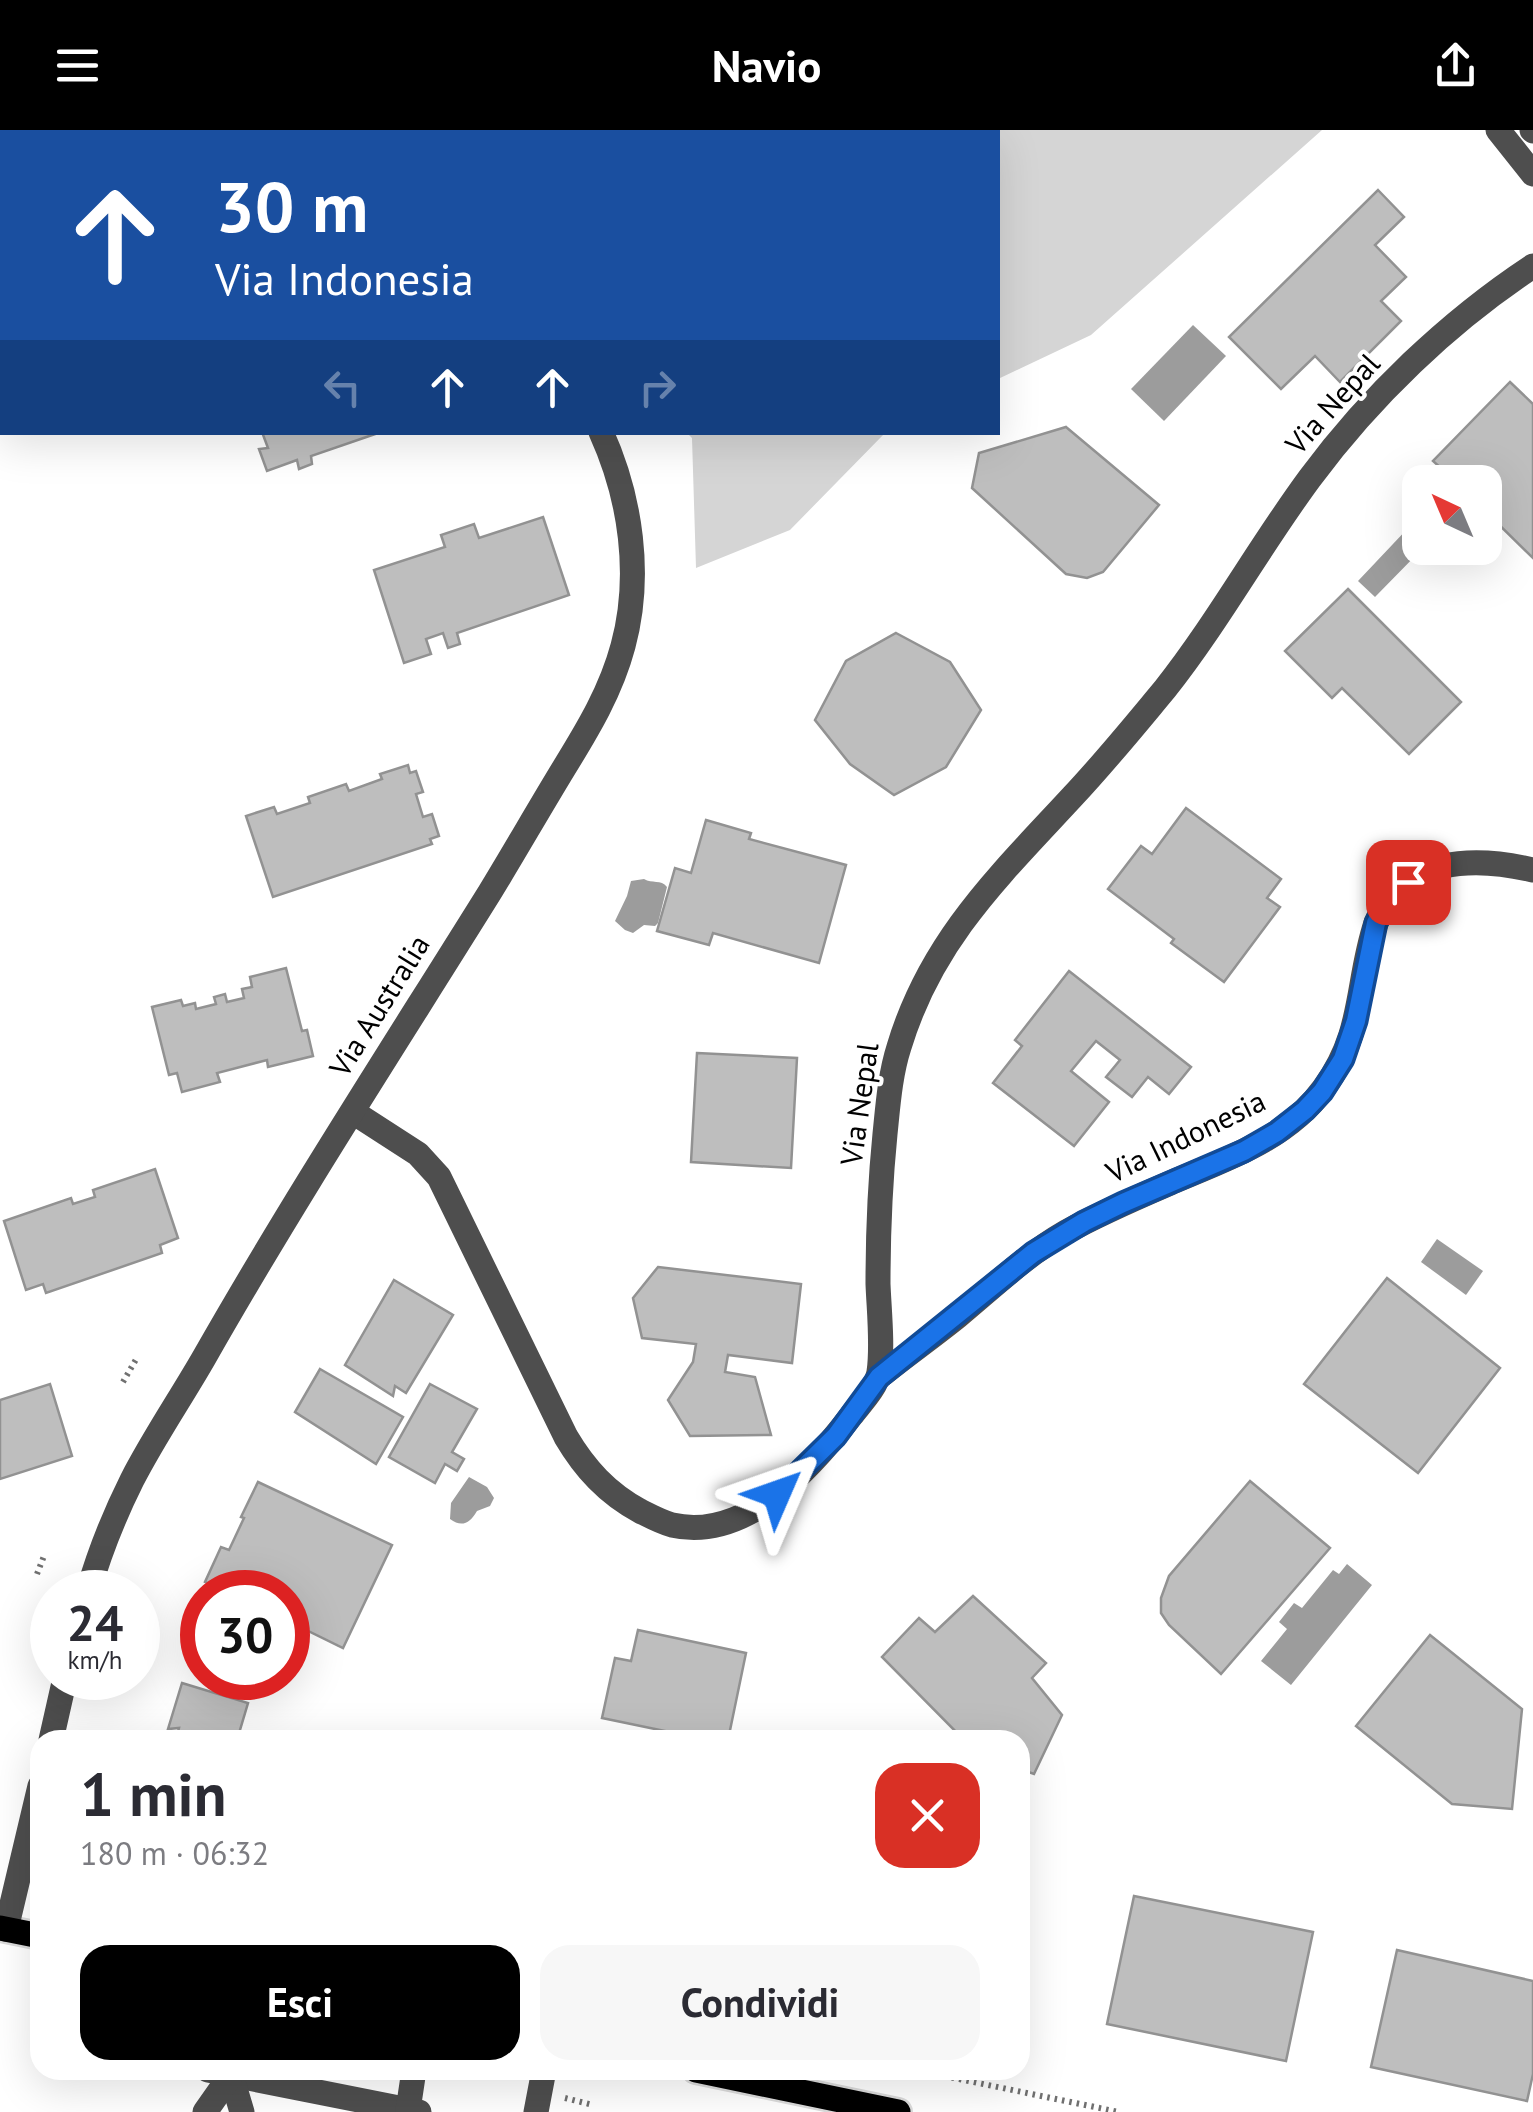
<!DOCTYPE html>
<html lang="it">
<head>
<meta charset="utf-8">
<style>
	body { margin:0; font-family:"PT Sans",sans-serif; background:#f7f7f7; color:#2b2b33; height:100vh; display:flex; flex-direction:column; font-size:38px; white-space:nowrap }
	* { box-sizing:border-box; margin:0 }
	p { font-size:32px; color:#7c7c81 }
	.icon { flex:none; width:55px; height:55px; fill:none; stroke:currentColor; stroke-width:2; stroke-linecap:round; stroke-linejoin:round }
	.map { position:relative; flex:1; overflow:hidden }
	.sheet { position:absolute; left:30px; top:1600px; width:1000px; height:350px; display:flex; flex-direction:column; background:#fff; border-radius:30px; box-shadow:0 10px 40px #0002 }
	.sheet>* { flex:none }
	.banner { position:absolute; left:0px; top:0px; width:1000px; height:305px; box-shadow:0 10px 40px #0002; background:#1a4fa0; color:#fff; overflow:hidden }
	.needle { width:65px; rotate:316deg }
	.controls { position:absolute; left:1402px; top:335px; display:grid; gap:20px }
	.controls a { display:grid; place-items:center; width:100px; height:100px; border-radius:20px; background:#fff; box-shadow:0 10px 40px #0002; font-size:50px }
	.speed { position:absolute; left:30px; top:1440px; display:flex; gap:20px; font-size:50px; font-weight:700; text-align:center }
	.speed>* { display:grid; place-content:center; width:130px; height:130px; border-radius:50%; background:#fff; box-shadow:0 10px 40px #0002; line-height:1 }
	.speed small { font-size:25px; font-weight:400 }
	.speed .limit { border:15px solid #d22; background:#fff; color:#111 }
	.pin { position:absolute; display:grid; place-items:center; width:85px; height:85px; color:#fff; margin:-42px; border-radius:20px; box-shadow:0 5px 15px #0006 }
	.me { position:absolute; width:110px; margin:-55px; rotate:47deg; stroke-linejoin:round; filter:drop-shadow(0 0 8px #0008) }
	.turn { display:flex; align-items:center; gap:35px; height:210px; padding:0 50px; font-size:45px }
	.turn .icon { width:130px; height:130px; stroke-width:2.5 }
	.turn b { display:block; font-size:70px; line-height:85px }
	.lanes { display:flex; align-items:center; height:95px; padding:0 50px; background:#0003; justify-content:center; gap:50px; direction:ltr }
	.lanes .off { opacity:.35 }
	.round { display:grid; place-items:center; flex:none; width:105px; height:105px; border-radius:30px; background:#f7f7f7 }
	.overview { display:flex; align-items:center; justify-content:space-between; height:170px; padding:0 50px }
	h1 { font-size:60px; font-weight:700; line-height:75px }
	.button { display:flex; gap:20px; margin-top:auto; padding:20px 50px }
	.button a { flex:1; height:115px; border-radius:30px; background:#000; color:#fff; font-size:40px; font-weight:700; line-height:115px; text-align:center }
	.button a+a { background:#f7f7f7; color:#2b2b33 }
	header { display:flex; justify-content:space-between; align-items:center; height:130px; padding:0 50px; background:#000; color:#fff; font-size:45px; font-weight:700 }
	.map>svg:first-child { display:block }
	.green { fill:#d5d5d5 }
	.water { fill:#9c9c9c }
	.building { fill:#bebebe; stroke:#929292; stroke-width:2.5 }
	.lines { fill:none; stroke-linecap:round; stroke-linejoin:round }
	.major-casing { stroke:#dbdbdb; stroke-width:30 }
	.path { stroke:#707070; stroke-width:6; stroke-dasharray:2.5 5; stroke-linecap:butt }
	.minor { stroke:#4e4e4e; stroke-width:25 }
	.major { stroke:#000; stroke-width:25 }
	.route-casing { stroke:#114b97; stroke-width:25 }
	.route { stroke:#1a73e8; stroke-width:18 }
	.labels { text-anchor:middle; stroke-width:8; stroke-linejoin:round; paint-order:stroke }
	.street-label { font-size:30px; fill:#000; stroke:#fff }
</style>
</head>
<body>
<header><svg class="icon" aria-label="menu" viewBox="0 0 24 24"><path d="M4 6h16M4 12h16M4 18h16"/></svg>Navio<svg class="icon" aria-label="share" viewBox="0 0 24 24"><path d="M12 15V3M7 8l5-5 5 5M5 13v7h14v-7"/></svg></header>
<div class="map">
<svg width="1533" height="1982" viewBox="0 0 1533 1982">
	<rect width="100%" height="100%" fill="#fff"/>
	<g class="green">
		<path d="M888,0h434l-231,205 -93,44v-247h-116z"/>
		<path d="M687,303h198l-95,97 -94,38 -4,-130z"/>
	</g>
	<g class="water">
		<path d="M1193,195l33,31 -62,65 -33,-32z"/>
		<path d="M1410,396l10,10v12h3l-48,49 -17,-16z"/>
		<path d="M644,749c8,5 17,0 23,8l-9,36 -3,3 -11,-1 -11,8 -8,-3 -10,-9 12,-25 4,-15z"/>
		<path d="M1437,1109l46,32 -17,24 -45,-33z"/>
		<path d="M469,1347l18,10 7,11 -4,8 -13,5c-7,12 -15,17 -27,8l1,-16z"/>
		<path d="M1347,1434l25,21 -81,100 -30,-24 26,-32 -8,-7 15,-19 8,5 31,-38 6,4z"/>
	</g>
	<g class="building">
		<path d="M1378,60l26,27 -29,28 31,32 -25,24 20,20 -61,61 -25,-26 -34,33 -52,-52z"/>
		<path d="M1510,252l23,22v154l-48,-47v-29h-29l-23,-21z"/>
		<path d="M1066,297l93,78 -56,67 -16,6 -21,-4 -94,-86 7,-35z"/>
		<path d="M262,302h119l-70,24 1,8 -13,5 -2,-9 -30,11 -8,-22 9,-1z"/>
		<path d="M543,387l26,78 -112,38 3,11 -12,4 -5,-15 -17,6 5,15 -27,9 -30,-93 71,-23 -4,-12 33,-11 5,14z"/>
		<path d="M1348,459l113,113 -52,52 -67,-66 -10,10 -47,-47z"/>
		<path d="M896,503l54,29 31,48 -35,57 -52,28 -44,-31 -35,-44 31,-59z"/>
		<path d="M408,635l2,8 6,-2 7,21 -7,2 7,23 9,-3 7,22 -9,3 2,5 -159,53 -27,-81 28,-9 3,7 33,-11 -2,-6 38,-13 3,7 33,-12 -2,-5z"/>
		<path d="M1186,678l95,71 -14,19 13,9 -56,75 -53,-39 3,-4 -66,-50 33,-43 11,8z"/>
		<path d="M706,690l45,13 -2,6 97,26 -27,98 -106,-30 -4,12 -52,-14 18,-63 16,5z"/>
		<path d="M286,838l16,63 5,-1 6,26 -45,11 -1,-7 -50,13 3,9 -38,10 -5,-19 -8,2 -17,-68 29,-7 2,6 12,-3 1,6 20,-5 -2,-7 11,-3 2,8 17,-4 -2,-9 10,-2 -2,-10z"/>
		<path d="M1069,841l122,96 -22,27 -21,-17 -16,20 -26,-20 14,-17 -24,-19 -25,30 38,31 -35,44 -81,-63 29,-37 -7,-6z"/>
		<path d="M697,923l100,5 -6,110 -100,-6z"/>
		<path d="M155,1039l23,69 -18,7 2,8 -116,40 -3,-9 -17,6 -22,-69 67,-23 2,6 22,-7 -2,-7z"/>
		<path d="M658,1137l143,17 -9,79 -64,-8 -3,17 30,5 16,58 -81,1 -22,-36 25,-38 3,-18 -54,-6 -9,-40z"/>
		<path d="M1387,1148l113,90 -82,105 -114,-89z"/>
		<path d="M394,1150l59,35 -47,78 -11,-7 -2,10 -48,-31z"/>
		<path d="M320,1239l83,48 -27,47 -81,-52z"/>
		<path d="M50,1254l22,72 -72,23v-79z"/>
		<path d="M430,1254l47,25 -25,43 12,7 -7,12 -12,-7 -10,19 -46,-26z"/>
		<path d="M1250,1351l80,67 -109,126 -52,-49 -8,-12v-15l8,-22z"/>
		<path d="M258,1352l134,63 -49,103 -55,-27v-29h-61l-22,-10 16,-35 8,3 15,-32 -3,-1z"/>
		<path d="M973,1466l73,67 -14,15 30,37 -28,59 -14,-5v-29h-56l-82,-83 37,-39 16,14z"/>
		<path d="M638,1500l108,23 -18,87h-20l-106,-22 13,-60 16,3z"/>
		<path d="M1430,1505l92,74 -10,100 -60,-5 -96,-78z"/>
		<path d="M182,1553l66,20 -11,37h-61l3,-12 -11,1z"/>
		<path d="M1134,1766l179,36 -27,129 -179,-37z"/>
		<path d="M1397,1820l136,31v93l-6,27 -156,-34z"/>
	</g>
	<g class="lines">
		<g class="major-casing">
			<g id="major">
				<path d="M0,1798l40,8"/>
				<path d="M696,1940l202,42"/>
			</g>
		</g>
		<g class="path">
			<path d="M123,1252l15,-26"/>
			<path d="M37,1444l7,-18"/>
			<path d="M451,1940l3,1"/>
			<path d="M915,1940l204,42"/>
			<path d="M565,1968l28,7"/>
		</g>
		<g class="minor">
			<path d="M1498,0l35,44"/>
			<path d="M1532,0l1,1"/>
			<path d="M445,2l2,-2"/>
			<path d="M0,10l2,5"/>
			<path d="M0,133l2,2"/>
			<path d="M0,204l2,1"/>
			<path d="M353,982l65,42 21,23 127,260c19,32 41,56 74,74 10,5 21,11 32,14 74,17 139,-57 179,-109 9,-12 26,-29 28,-44 4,-26 0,-62 -1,-88 0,-51 2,-100 7,-150 3,-29 5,-59 14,-87 32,-107 101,-172 174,-251 32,-34 62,-71 92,-107 53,-67 94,-142 145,-211 60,-81 138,-156 223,-212"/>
			<path d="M879,1247c26,-21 53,-40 79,-61 35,-29 68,-61 108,-84 36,-20 74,-36 111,-52 53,-22 112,-43 147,-92 41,-56 32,-105 52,-165 28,-66 97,-67 157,-53"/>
			<path d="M88,1462c11,-38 26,-76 44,-112 22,-43 49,-82 73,-124 90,-158 189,-310 285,-464 25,-41 49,-83 74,-124 24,-39 47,-77 59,-122 19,-70 8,-148 -22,-214"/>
			<path d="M51,1610l14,-62"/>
			<path d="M6,1799l34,-143"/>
			<path d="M208,1940l211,42"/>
			<path d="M231,1945l11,37"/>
			<path d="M408,1980l6,-40"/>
			<path d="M205,1982l26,-37 1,-5"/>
			<path d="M536,1982l8,-42"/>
		</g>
		<use href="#major" class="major"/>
	</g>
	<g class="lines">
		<g class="route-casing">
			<path id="route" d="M777,1364l59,-58 43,-59 154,-124 51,-31 39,-19 121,-52 33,-19 28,-22 17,-18 21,-33 13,-38 20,-98 9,-18 23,-23"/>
		</g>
		<use href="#route" class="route"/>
	</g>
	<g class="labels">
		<g class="street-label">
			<text transform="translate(1333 274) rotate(-48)" y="10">Via Nepal</text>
			<text transform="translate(380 876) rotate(-58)" y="10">Via Australia</text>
			<text transform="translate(860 974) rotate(-82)" y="10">Via Nepal</text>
			<text transform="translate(1186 1007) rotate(-26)" y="10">Via Indonesia</text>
		</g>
	</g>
</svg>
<div class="controls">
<a><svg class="needle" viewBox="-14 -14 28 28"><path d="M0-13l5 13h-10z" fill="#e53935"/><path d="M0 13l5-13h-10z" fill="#7c7c81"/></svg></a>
</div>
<div class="speed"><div>24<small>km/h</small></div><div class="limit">30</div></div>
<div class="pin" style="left:1408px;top:752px;background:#d93025"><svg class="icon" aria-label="arrive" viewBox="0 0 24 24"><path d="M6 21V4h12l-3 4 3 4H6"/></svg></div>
<svg class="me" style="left:777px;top:1364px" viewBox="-20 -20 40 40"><path d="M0-17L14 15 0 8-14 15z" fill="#1a73e8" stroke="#fff" stroke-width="4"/></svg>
<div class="banner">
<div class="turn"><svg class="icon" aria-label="ahead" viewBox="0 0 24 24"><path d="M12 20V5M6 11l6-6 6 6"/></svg><div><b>30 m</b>Via Indonesia</div></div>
<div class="lanes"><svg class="icon off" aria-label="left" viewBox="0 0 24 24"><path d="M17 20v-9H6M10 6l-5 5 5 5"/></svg><svg class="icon" aria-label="ahead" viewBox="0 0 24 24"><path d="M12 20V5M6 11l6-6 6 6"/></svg><svg class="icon" aria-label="ahead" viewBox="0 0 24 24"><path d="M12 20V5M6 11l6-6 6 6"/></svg><svg class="icon off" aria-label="right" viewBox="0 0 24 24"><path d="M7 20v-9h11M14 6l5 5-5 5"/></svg></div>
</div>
<section class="sheet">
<div class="overview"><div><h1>1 min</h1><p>180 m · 06:32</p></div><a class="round" style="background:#d93025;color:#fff"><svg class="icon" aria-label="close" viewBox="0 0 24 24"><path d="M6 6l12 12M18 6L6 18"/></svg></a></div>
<div class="button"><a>Esci</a><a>Condividi</a></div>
</section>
</div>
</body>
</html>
